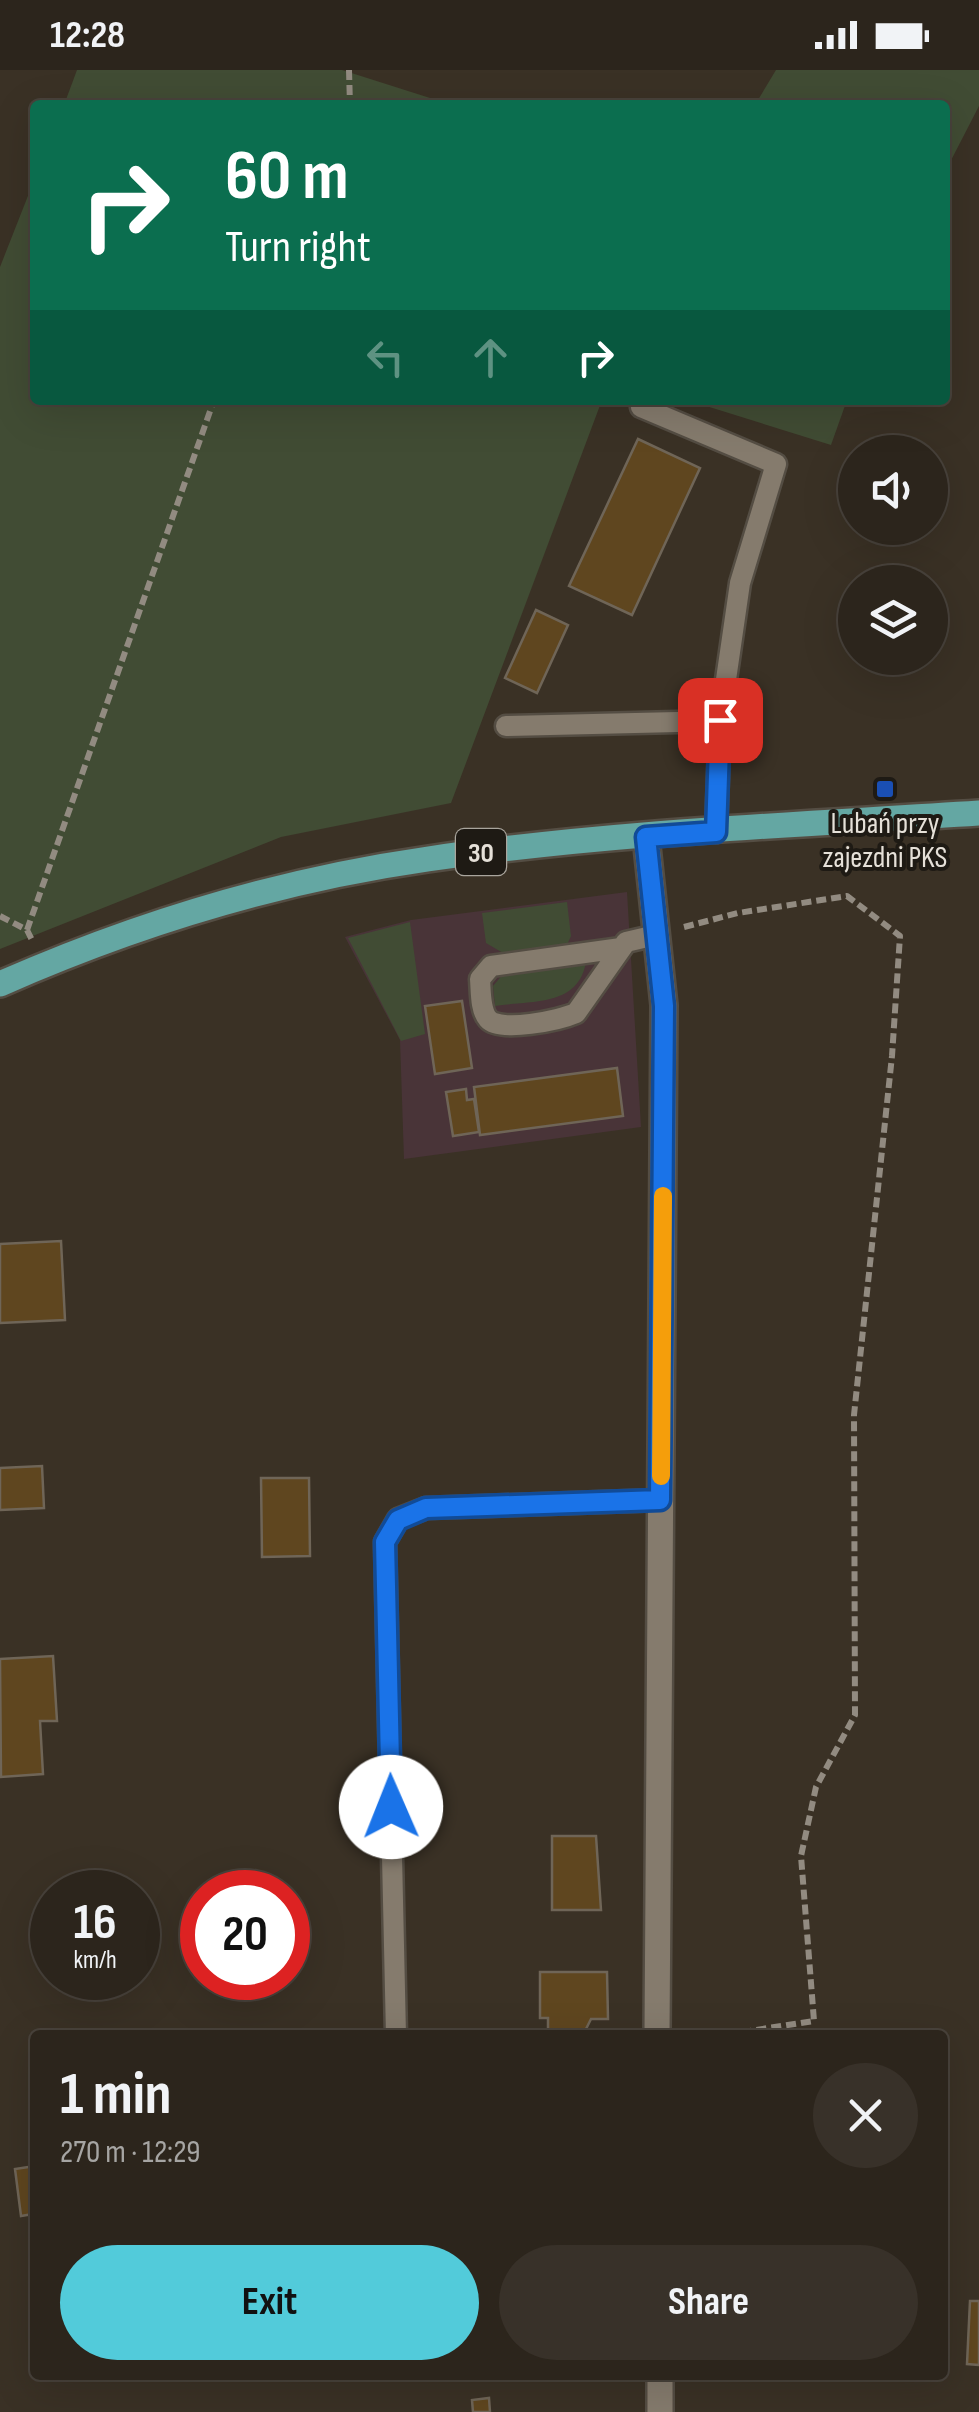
<!DOCTYPE html>
<html lang="en">
<head>
<meta charset="utf-8">
<style>
	body { margin:0; font-family:"Sofia Sans Condensed",sans-serif; background:#383129; color:#f1f3f6; height:100vh; display:flex; flex-direction:column; font-size:38px; white-space:nowrap }
	* { box-sizing:border-box; margin:0 }
	p { font-size:32px; color:#a6a5a3 }
	.icon { flex:none; width:55px; height:55px; fill:none; stroke:currentColor; stroke-width:2; stroke-linecap:round; stroke-linejoin:round }
	.map { position:relative; flex:1; overflow:hidden }
	.details { position:absolute; left:30px; top:1960px; width:918px; height:350px; display:flex; flex-direction:column; background:#2c251c; border-radius:10px; box-shadow:0 10px 40px #0002,0 0 0 2px #48423b }
	.details>* { flex:none }
	.top-card { position:absolute; left:30px; top:30px; width:920px; height:305px; border-radius:10px; box-shadow:0 10px 40px #0002,0 0 0 2px #48423b; background:#0b6e4f; color:#fff; overflow:hidden }
	.controls { position:absolute; left:838px; top:365px; display:grid; gap:20px }
	.controls a { display:grid; place-items:center; width:110px; height:110px; border-radius:50%; background:#2c251c; box-shadow:0 10px 40px #0002,0 0 0 2px #48423b; font-size:50px }
	.speed { position:absolute; left:30px; top:1800px; display:flex; gap:20px; font-size:50px; font-weight:700; text-align:center }
	.speed>* { display:grid; place-content:center; width:130px; height:130px; border-radius:50%; background:#2c251c; box-shadow:0 10px 40px #0002,0 0 0 2px #48423b; line-height:1 }
	.speed small { font-size:25px; font-weight:400 }
	.speed .limit { border:15px solid #d22; background:#fff; color:#111 }
	.pin { position:absolute; display:grid; place-items:center; width:85px; height:85px; color:#fff; margin:-42px; border-radius:20px; box-shadow:0 5px 15px #0006 }
	.me { position:absolute; width:110px; margin:-55px; rotate:359deg; stroke-linejoin:round; filter:drop-shadow(0 0 8px #0008) }
	.turn { display:flex; align-items:center; gap:35px; height:210px; padding:0 30px; font-size:45px }
	.turn .icon { width:130px; height:130px; stroke-width:2.5 }
	.turn b { display:block; font-size:70px; line-height:85px }
	.lanes { display:flex; align-items:center; height:95px; padding:0 30px; background:#0003; justify-content:center; gap:50px; direction:ltr }
	.lanes .off { opacity:.35 }
	.round { display:grid; place-items:center; flex:none; width:105px; height:105px; border-radius:52px; background:#383129 }
	.summary { display:flex; align-items:center; justify-content:space-between; height:170px; padding:0 30px }
	h1 { font-size:60px; font-weight:700; line-height:75px }
	.button { display:flex; gap:20px; margin-top:auto; padding:20px 30px }
	.button a { flex:1; height:115px; border-radius:60px; background:#52cbda; color:#111; font-size:40px; font-weight:700; line-height:115px; text-align:center }
	.button a+a { background:#383129; color:#f1f3f6 }
	.status { display:flex; justify-content:space-between; align-items:center; height:70px; padding:0 50px; background:#2c251c; direction:ltr }
	.status svg { height:28px; fill:currentColor }
	.map>svg:first-child { display:block }
	.industrial { fill:#493438 }
	.green { fill:#414c34 }
	.building { fill:#5f461f; stroke:#6f6557; stroke-width:2.5 }
	.lines { fill:none; stroke-linecap:round; stroke-linejoin:round }
	.lane-casing { stroke:#544d43; stroke-width:25 }
	.street-casing { stroke:#544d43; stroke-width:30 }
	.primary-casing { stroke:#544d43; stroke-width:30 }
	.path { stroke:#928b81; stroke-width:6; stroke-dasharray:10 5; stroke-linecap:butt }
	.lane { stroke:#857b6d; stroke-width:20 }
	.street { stroke:#857b6d; stroke-width:25 }
	.primary { stroke:#64a7a3; stroke-width:25 }
	.route-casing { stroke:#114b97; stroke-width:25 }
	.route { stroke:#1a73e8; stroke-width:18 }
	.slow { stroke:#f59e0b; stroke-width:18 }
	.transit-dot { fill:#1a4fb4; stroke:#1e1a14; stroke-width:4 }
	.labels { text-anchor:middle; stroke-width:8; stroke-linejoin:round; paint-order:stroke }
	.shield { fill:#1e1a14; stroke:#a9a59d; stroke-width:2.5 }
	.shield-label { font-size:28px; font-weight:bold; fill:#e5e0d8 }
	.poi-label { font-size:30px; fill:#e5e0d8; stroke:#1e1a14 }
</style>
</head>
<body>
<div class="status"><b>12:28</b><svg viewBox="0 0 49 12"><path d="M0 12V9h3v3zM5 12V6h3v6zM10 12V3h3v9zM15 12V0h3v12zM26 1h20v11H26zM47 4h2v5h-2z"/></svg></div>
<div class="map">
<svg width="979" height="2342" viewBox="0 0 979 2342">
	<rect width="100%" height="100%" fill="#3a3125"/>
	<path class="industrial" d="M627,822l14,235 -237,32 -4,-119 -55,-103 66,-17z"/>
	<g class="green">
		<path d="M77,0h265l110,35h-388z"/>
		<path d="M776,0h203v36l-34,66v-67h-190z"/>
		<path d="M35,108v222h567l-151,403 -170,34 -281,112v-682z"/>
		<path d="M687,330h160l-16,45z"/>
		<path d="M567,832l4,34 -4,9 -64,8 -17,-10 -4,-30z"/>
		<path d="M410,852l15,112 -24,7 -53,-103z"/>
		<path d="M586,892c-8,45 -53,38 -91,44l-2,-20 11,-13z"/>
	</g>
	<g class="building">
		<path d="M638,369l62,29 -68,147 -63,-29z"/>
		<path d="M536,540l32,15 -31,68 -32,-15z"/>
		<path d="M462,931l10,67 -37,6 -10,-68z"/>
		<path d="M617,998l6,48 -143,19 -6,-48z"/>
		<path d="M466,1019l1,11 7,-1 5,33 -26,4 -7,-44z"/>
		<path d="M61,1171l4,79 -65,3v-79z"/>
		<path d="M42,1396l2,42 -44,2v-42z"/>
		<path d="M261,1408h48l1,78 -48,1z"/>
		<path d="M53,1586l4,65h-17l3,53 -42,3 -1,-118z"/>
		<path d="M552,1766h44l5,74h-49z"/>
		<path d="M540,1902h67l1,47h-17l-8,16h-35v-17h-8z"/>
		<path d="M35,2096v62l-2,-14 -12,2 -6,-47z"/>
		<path d="M970,2231h9v64l-12,-1z"/>
		<path d="M489,2328l1,14h-17l-1,-12z"/>
	</g>
	<g class="lines">
		<g class="lane-casing">
			<g id="lane">
				<path d="M641,337l135,57 -36,119 -20,138 -4,111"/>
				<path d="M506,656l214,-5"/>
				<path d="M621,878l-130,18 -11,13c1,12 0,31 8,40 12,14 72,1 88,-6l50,-71 30,-7"/>
				<path d="M396,1965l-11,-493 13,-23 28,-11 234,-8"/>
			</g>
		</g>
		<g class="street-casing">
			<g id="street">
				<path d="M646,767l18,168 -7,1030"/>
				<path d="M660,2305v37"/>
			</g>
		</g>
		<g class="primary-casing">
			<path id="primary" d="M0,914c136,-60 281,-104 428,-125 182,-27 368,-34 551,-46"/>
		</g>
		<g class="path">
			<path d="M349,0l1,35"/>
			<path d="M0,846l27,14 6,12"/>
			<path d="M684,857l54,-14 109,-17 53,40 -8,120 -38,359 1,300 -39,72 -15,69 13,165 -91,14"/>
			<path d="M27,860l187,-530"/>
		</g>
		<use href="#lane" class="lane"/>
		<use href="#street" class="street"/>
		<use href="#primary" class="primary"/>
	</g>
	<g class="lines">
		<g class="route-casing">
			<path id="route" d="M391,1737l-6,-265 13,-22 28,-12 234,-8 4,-494 -18,-169 70,-5 4,-112"/>
		</g>
		<use href="#route" class="route"/>
		<path class="slow" d="M661,1406l2,-280"/>
	</g>
	<rect class="transit-dot" x="875" y="709" width="20" height="20" rx="5"/>
	<g class="labels">
		<rect class="shield" x="456" y="759" width="50" height="46" rx="8"/>
		<g class="shield-label">
			<text x="481" y="792">30</text>
		</g>
		<g class="poi-label">
			<text x="885" y="763">Lubań przy<tspan x="885" dy="34">zajezdni PKS</tspan></text>
		</g>
	</g>
</svg>
<div class="controls">
<a><svg class="icon" aria-label="sound" viewBox="0 0 24 24"><path d="M4 9h4l5-4v14l-5-4H4zM17 9q2 3 0 6"/></svg></a>
<a><svg class="icon" aria-label="layers" viewBox="0 0 24 24"><path d="M12 4l9 5-9 5-9-5zM3 14l9 5 9-5"/></svg></a>
</div>
<div class="speed"><div>16<small>km/h</small></div><div class="limit">20</div></div>
<div class="pin" style="left:720px;top:650px;background:#d93025"><svg class="icon" aria-label="arrive" viewBox="0 0 24 24"><path d="M6 21V4h12l-3 4 3 4H6"/></svg></div>
<svg class="me" style="left:391px;top:1737px" viewBox="-20 -20 40 40"><circle r="19" fill="#fff"/><path d="M0-13L10 11 0 6-10 11z" fill="#1a73e8"/></svg>
<div class="top-card">
<div class="turn"><svg class="icon" aria-label="right" viewBox="0 0 24 24"><path d="M7 20v-9h11M14 6l5 5-5 5"/></svg><div><b>60 m</b>Turn right</div></div>
<div class="lanes"><svg class="icon off" aria-label="left" viewBox="0 0 24 24"><path d="M17 20v-9H6M10 6l-5 5 5 5"/></svg><svg class="icon off" aria-label="ahead" viewBox="0 0 24 24"><path d="M12 20V5M6 11l6-6 6 6"/></svg><svg class="icon" aria-label="right" viewBox="0 0 24 24"><path d="M7 20v-9h11M14 6l5 5-5 5"/></svg></div>
</div>
<section class="details">
<div class="summary"><div><h1>1 min</h1><p>270 m · 12:29</p></div><a class="round"><svg class="icon" aria-label="close" viewBox="0 0 24 24"><path d="M6 6l12 12M18 6L6 18"/></svg></a></div>
<div class="button"><a>Exit</a><a>Share</a></div>
</section>
</div>
</body>
</html>
